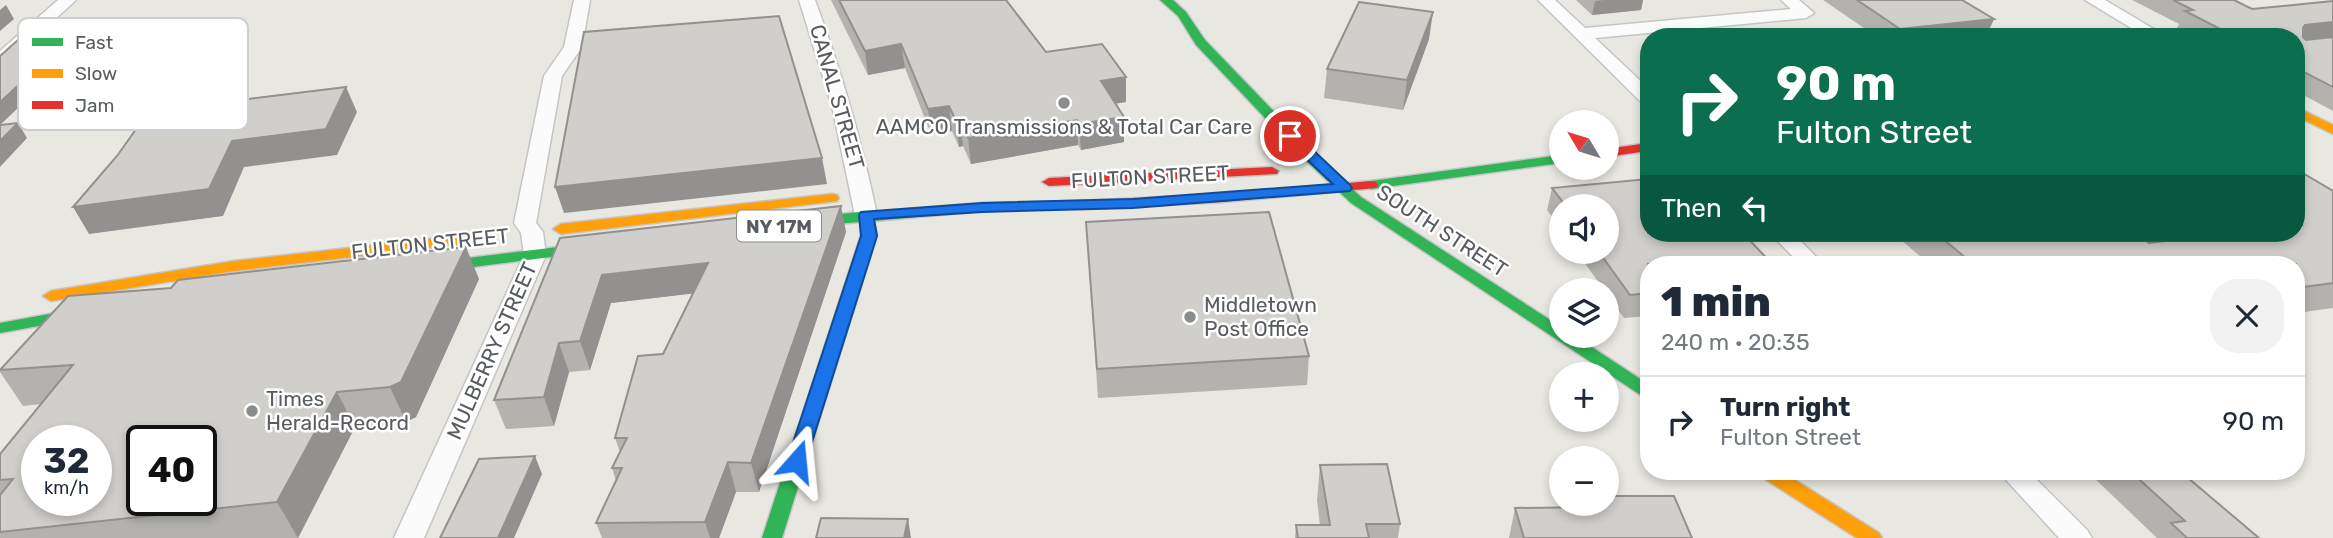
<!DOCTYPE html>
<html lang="en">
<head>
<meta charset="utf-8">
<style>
	body { margin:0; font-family:Rubik,sans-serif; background:#f2f2f3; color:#1f2937; height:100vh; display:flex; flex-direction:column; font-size:26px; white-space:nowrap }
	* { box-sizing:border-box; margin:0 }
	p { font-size:23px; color:#747a83 }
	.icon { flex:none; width:38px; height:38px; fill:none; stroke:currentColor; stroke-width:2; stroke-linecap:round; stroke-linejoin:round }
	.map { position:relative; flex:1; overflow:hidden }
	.side { position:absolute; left:1640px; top:256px; width:665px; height:224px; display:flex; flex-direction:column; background:#fff; border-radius:28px; box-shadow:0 4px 10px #0003 }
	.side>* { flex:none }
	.guide { position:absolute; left:1640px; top:28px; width:665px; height:214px; border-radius:28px; box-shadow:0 4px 10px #0003; background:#0b6e4f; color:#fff; overflow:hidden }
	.needle { width:46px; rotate:308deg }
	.tools { position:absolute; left:1549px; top:110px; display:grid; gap:14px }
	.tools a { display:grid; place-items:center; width:70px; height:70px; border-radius:50%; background:#fff; box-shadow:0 4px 10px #0003; font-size:35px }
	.speed { position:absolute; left:21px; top:425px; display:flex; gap:14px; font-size:35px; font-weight:700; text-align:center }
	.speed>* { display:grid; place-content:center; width:91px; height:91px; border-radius:50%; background:#fff; box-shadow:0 4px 10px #0003; line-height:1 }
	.speed small { font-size:18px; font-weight:400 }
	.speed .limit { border:4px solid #111; border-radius:10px; background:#fff; color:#111 }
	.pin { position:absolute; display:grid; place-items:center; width:60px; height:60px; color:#fff; margin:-30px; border:4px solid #fff; border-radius:50%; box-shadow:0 2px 7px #0007 }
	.me { position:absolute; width:77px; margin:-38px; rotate:18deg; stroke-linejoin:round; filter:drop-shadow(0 0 5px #0008) }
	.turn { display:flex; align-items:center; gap:24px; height:147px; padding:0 21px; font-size:32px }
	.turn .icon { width:91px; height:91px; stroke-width:2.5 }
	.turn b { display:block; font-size:49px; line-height:60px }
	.then { display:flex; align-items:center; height:66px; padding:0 21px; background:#0003; gap:14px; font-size:26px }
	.round { display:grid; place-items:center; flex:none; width:74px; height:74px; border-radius:28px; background:#f2f2f3 }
	.summary { display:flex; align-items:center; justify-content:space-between; height:119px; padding:0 21px }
	h1 { font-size:42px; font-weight:800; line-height:52px }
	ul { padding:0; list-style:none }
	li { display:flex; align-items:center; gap:21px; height:91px; padding:0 21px; border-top:2px solid #e0e1e3 }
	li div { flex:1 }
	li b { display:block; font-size:26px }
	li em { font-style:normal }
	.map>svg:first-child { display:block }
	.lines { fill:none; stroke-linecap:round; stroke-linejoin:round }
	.street-casing { stroke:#c5c5c5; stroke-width:3 }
	.fast-casing { stroke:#c5c5c4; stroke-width:3 }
	.slow-casing { stroke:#c5c5c4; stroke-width:3 }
	.jam-casing { stroke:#c5c5c4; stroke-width:3 }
	.street { fill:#fcfbfb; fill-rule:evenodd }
	.fast { fill:#30b455; fill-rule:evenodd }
	.slow { fill:#ff9f0a; fill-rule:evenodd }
	.jam { fill:#e5322d; fill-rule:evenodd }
	.wall { fill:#b3b2af }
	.shaded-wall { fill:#92918f }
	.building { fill:#d0cfcc; stroke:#92918f; stroke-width:2; fill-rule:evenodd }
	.route { fill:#1a73e8; stroke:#114b97; stroke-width:2 }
	.poi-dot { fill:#8a8d8e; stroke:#fff; stroke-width:2.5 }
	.labels { text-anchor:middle; stroke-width:5; stroke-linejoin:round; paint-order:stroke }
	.shield { fill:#fff; stroke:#8a8d90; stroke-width:2 }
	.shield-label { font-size:19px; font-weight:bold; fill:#585c61 }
	.street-label { font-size:21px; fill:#585c61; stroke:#fff }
	.poi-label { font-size:21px; fill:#585c61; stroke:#fff; text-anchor:start }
	.key { fill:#fff; stroke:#cdced0; stroke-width:2 }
	.key-label { font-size:19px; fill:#585c61 }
</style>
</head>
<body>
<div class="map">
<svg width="2333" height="538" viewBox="0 0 2333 538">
	<rect width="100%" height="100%" fill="#e8e7e2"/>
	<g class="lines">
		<g class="street-casing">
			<g id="street">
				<path d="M58,0h18l-70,64 -6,1v-14z"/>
				<path d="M574,0h16l-8,47 -20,29 -26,147 7,9 3,23 -122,283h-30l130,-283 -3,-22 -7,-10 30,-147 20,-29z"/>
				<path d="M799,0h16c26,70 47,142 62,215l-3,5h-16l-3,-5 -23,-109z"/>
				<path d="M1538,0h17l30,28 206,-19 -10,-9h18l15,13 -8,5 -211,20 53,50v16l-7,-2z"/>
				<path d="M2085,0h20l62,37h-21z"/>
				<path d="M1770,233h23l30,31h-23z"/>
				<path d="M1998,471h30l59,59 5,8h-33z"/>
			</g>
		</g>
		<g class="fast-casing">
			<g id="fast">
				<path d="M1160,0h13l13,12 19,28 108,112 48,45 200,130v9h14l73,48v14l-6,-2 -291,-193 -48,-45 -107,-113 -18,-29z"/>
				<path d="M1561,155v8l-190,26 -7,-4 7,-4z"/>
				<path d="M1081,201l5,1 2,3 -2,3 -104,3 -108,10 3,14 -95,303h-20l99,-303 -1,-13 -62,5 -5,-1 -2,-3 2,-3 73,-9 5,1 111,-9z"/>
				<path d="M600,242l5,2 3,3 -3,3 -179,23 -8,-5 8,-5z"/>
				<path d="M93,306l8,5 -2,4 -99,18v-10z"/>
			</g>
		</g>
		<g class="slow-casing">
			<g id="slow">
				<path d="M2296,107l37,18v9l-37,-18z"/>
				<path d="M832,194l5,1 2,3 -2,3 -276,33 -8,-5 8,-5z"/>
				<path d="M464,235l8,5 -3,3 -235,28 -183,30 -8,-5 8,-5 183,-30z"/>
				<path d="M1758,471h23l98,62 3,5h-25l-97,-62z"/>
			</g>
		</g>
		<g class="jam-casing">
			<g id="jam">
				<path d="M1648,143v8l-42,6v-8z"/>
				<path d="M1272,167l7,4 -2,3 -228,12 -7,-4 7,-4z"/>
				<path d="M1371,181l5,1 2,3 -2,3 -153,14 -142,7 -7,-4 7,-4 142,-7z"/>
			</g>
		</g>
		<use href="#street" class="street"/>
		<use href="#fast" class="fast"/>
		<use href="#slow" class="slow"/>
		<use href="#jam" class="jam"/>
	</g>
	<g class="wall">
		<path d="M831,0h175l40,52 80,50 -11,1 9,14v25l-43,8 -3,-5 -107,19 -8,-18 -4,1 -7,-16 -21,3 -26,-66 -37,7z"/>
		<path d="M1576,0h67l-2,10 -49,5z"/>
		<path d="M1823,0h139l24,37h-109z"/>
		<path d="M2132,0h102l18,9 81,-8v110l-37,-20v-54h-103l-16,-9 2,-4z"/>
		<path d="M1429,39l-26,71 -79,-12 3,-29z"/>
		<path d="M2296,169l37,22v117l-37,5v-49h-367l-36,-31h242l14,10 147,-10z"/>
		<path d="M1648,179v54h95l29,31h-124v52l-24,2 -18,-25v-3h-2l-27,-38h29v-46h-45v23l-14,-19 5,-22z"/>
		<path d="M1086,222l223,134 -2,29 -209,13z"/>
		<path d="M846,232l-87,260h-23l-17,46h-117l-6,-15 20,-42 -4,-13 8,-16 -5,-14 48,-84 30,-61 -82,10 -21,67 -21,2 -15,54 -48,3 -12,-29 66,-162z"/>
		<path d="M479,279l-63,138 -10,5 -51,5 -57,111h-298v-84l41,-50 -18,2 -23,-34v-2z"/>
		<path d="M1320,465l80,59 -2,14h-103l1,-13h24l-3,-25z"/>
		<path d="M2095,471h101l-6,9 69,58h-102l-65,-62z"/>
		<path d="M1588,504h18l86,34h-183l6,-30 72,-1z"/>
	</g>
	<g class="shaded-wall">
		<path d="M1604,0h39l-2,10 -49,5 3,-14z"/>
		<path d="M6,5l8,14 -14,12v-21z"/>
		<path d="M1433,12l-4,27 -26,71 4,-30z"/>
		<path d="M1994,19l-8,18h-89l3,-8z"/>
		<path d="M2333,22v16l-37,4 9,-17z"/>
		<path d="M83,26l7,14 -90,85v-23z"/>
		<path d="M901,44l4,24 -37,7 -3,-24z"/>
		<path d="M1126,77v25l-25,4v-25z"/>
		<path d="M346,87l11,25 -20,43 -93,12 -21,49 -134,18 -16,-27 159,-66z"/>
		<path d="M949,106l3,25 -21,3 -3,-25z"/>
		<path d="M1124,117v25l-43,8 -2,-26z"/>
		<path d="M1077,120l1,25 -107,19 -3,-26z"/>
		<path d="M956,121h4l3,25 -4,1z"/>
		<path d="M18,123l9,15 -27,29v-26z"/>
		<path d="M822,158l5,26 -263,29 -9,-26z"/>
		<path d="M841,206l5,26 -87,260 -8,-29z"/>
		<path d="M466,247l13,32 -63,138 -10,5 -16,-35z"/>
		<path d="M708,263l7,28 -104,12 -21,67 -10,-29 22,-66z"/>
		<path d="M559,343l10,29 -15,54 -10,-29z"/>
		<path d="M337,392l18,35 -57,111 -21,-36z"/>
		<path d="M535,456l7,18 -28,64h-16z"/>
		<path d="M728,462l8,30 -17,46h-9l-5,-16z"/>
		<path d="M908,519l3,19h-7z"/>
	</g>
	<g class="building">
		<path d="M839,0h167l40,52 56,-8 24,33 -25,4 23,36 -45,7 -2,-4 -109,18 -8,-17h-4l-7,-15 -21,3 -27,-65 -36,7z"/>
		<path d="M1857,0h105l32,19 -94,10z"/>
		<path d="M2173,0h61l18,9 81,-8v21l-28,3 -2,3v9l3,3 27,-3v50l-37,-19v-31h-60l-51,-26 8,-1z"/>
		<path d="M1359,2l74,10 -26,68 -80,-11z"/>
		<path d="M779,16l43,142 -267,29 29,-155z"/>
		<path d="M83,26l-83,76v-46l28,-25z"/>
		<path d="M346,87l-20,42 -94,12 -23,48 -136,18 44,-51 32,-45z"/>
		<path d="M18,123l-18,18v-16z"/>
		<path d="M2296,169l37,22v92l-37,5v-24h-323l-37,-31h199l14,10 85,-10h62v-8h5l-5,-3z"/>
		<path d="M1648,179v54h95l29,31h-124v29l-18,2 -31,-43h7v-46h-40l-14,-18z"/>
		<path d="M841,206l-90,257 -23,-1 -23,60 -109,1 26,-55h-10l15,-30h-12l23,-82 25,-2 45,-91 -106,12 -22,66 -21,2 -15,54 -50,3 66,-162z"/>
		<path d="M1269,212l40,144 -212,13 -11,-147z"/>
		<path d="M466,247l-65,135 -11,5 -53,5 -60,110 -277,30v-37l13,-16 -13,1v-26l73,-89 -73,5 68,-74 103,-8 7,-8zM37,441h59v59h-59zM142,441h59v59h-59z"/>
		<path d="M535,456l-37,82h-58l39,-79z"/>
		<path d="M1387,464l13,60h-34l3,14h-71l-2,-13h34l-10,-60z"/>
		<path d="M2130,471h60l-9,1 78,66h-72l-16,-15 14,-2z"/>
		<path d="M1606,496h68l18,42h-168l-9,-30 79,-1 -1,-3h13z"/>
		<path d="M821,518l87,1 -4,19h-88z"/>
	</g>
	<path class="route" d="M1290,132l5,1 55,52 2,3 -2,3 -217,17 -151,4 -108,7 3,17 -71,225 -3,4h-13l-3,-4 74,-225 -2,-21 2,-3 121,-9 151,-4 200,-15 -48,-45v-6z"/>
	<g class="poi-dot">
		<circle cx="1064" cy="103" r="7"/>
		<circle cx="1190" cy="317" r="7"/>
		<circle cx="252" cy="411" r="7"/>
	</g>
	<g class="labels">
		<rect class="shield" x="737" y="210.5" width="84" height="31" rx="5"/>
		<g class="shield-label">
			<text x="779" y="233">NY 17M</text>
		</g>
		<g class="street-label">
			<text transform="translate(837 97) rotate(74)" y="7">CANAL STREET</text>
			<text transform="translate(1150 177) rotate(-3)" y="7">FULTON STREET</text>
			<text transform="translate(1442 231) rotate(33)" y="7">SOUTH STREET</text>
			<text transform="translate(430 244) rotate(-6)" y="7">FULTON STREET</text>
			<text transform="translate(492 351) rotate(-66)" y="7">MULBERRY STREET</text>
		</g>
		<g class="poi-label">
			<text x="1064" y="134" text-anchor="middle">AAMCO Transmissions &amp; Total Car Care</text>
			<text x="1204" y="312">Middletown<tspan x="1204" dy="24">Post Office</tspan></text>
			<text x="266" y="406">Times<tspan x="266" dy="24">Herald-Record</tspan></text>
		</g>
	</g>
	<rect x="18" y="18" width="230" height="112" rx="10" class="key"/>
	<rect x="32" y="38" width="31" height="8" fill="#30b455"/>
	<rect x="32" y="69" width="31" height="9" fill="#ff9f0a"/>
	<rect x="32" y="101" width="31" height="8" fill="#e5322d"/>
	<g class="key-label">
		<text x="75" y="49">Fast</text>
		<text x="75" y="80">Slow</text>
		<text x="75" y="112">Jam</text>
	</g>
</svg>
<div class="tools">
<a><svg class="needle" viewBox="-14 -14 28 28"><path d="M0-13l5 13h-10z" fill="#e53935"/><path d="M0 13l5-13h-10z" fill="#747a83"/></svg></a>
<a><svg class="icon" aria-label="sound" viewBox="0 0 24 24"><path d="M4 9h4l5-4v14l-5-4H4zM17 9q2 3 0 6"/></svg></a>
<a><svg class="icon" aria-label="layers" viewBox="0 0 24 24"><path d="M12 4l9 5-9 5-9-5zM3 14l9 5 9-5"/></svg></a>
<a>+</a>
<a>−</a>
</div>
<div class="speed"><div>32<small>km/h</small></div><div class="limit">40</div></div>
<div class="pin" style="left:1290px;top:136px;background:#d93025"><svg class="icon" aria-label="arrive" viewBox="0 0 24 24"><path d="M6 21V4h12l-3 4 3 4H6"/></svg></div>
<svg class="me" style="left:797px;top:461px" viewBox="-20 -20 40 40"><path d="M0-17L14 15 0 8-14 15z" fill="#1a73e8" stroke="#fff" stroke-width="4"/></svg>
<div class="guide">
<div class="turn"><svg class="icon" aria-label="right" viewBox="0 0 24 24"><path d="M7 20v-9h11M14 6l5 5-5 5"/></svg><div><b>90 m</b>Fulton Street</div></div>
<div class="then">Then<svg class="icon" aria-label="left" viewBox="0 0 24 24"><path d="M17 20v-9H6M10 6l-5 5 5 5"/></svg></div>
</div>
<section class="side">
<div class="summary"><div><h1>1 min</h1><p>240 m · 20:35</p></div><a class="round"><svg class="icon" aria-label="close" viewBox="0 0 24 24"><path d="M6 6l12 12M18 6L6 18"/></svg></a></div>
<ul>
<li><svg class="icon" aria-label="right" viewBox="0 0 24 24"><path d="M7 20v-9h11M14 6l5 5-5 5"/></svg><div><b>Turn right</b><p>Fulton Street</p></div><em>90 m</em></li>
</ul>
</section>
</div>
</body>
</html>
